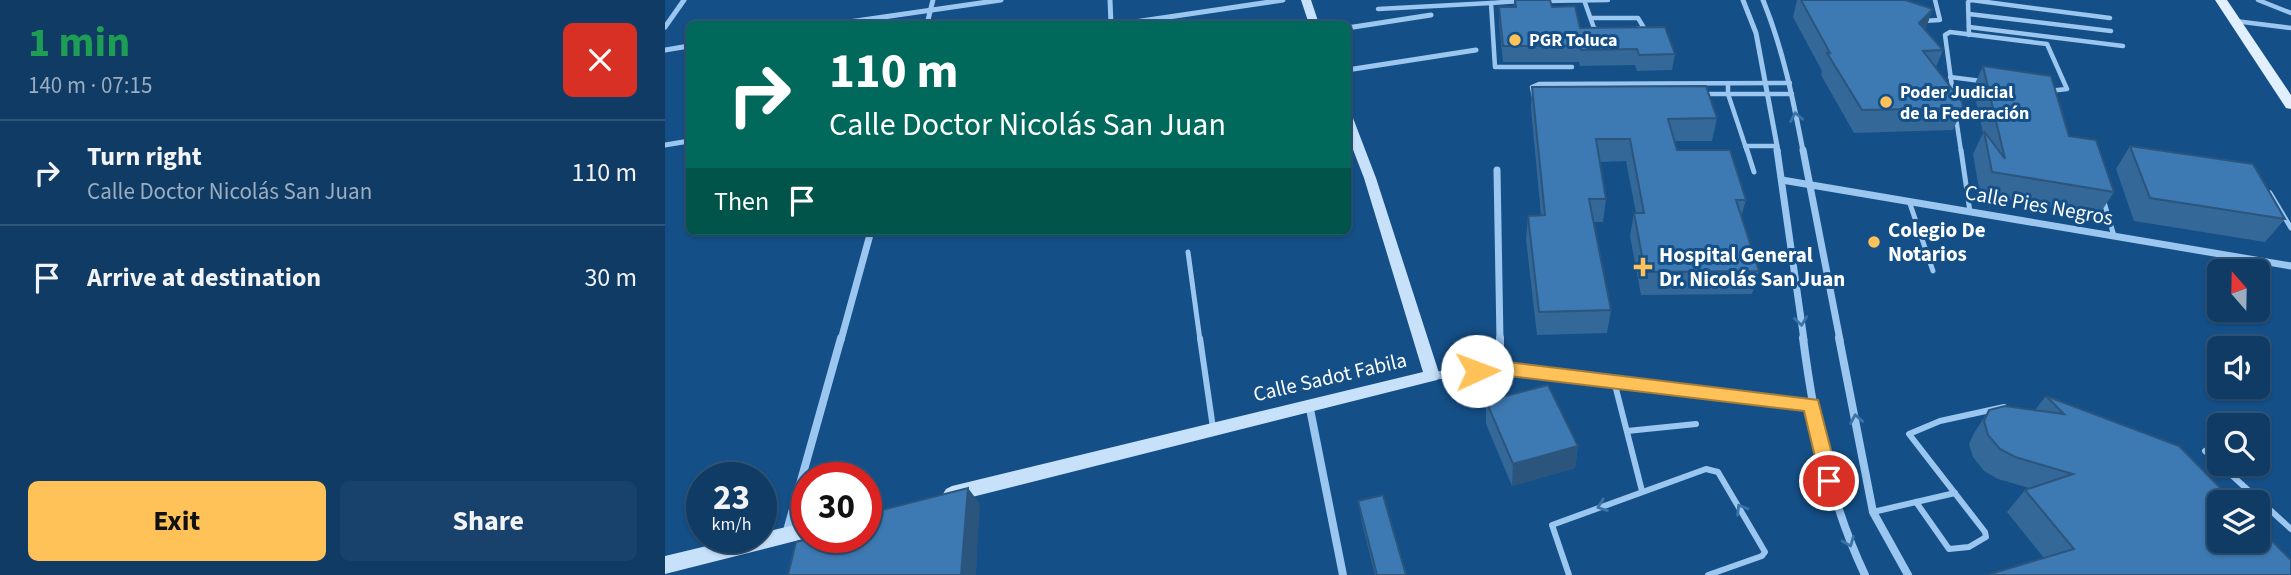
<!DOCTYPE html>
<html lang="en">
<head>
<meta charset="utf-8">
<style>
	body { margin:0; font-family:"Source Sans 3",sans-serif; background:#18426b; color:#f1f3f6; height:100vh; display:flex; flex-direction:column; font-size:26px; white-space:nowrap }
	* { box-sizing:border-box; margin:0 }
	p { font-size:23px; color:#9badbf }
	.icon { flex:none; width:38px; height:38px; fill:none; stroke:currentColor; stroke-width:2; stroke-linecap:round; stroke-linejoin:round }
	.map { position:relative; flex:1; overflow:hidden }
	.sheet { display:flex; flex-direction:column; background:#0f3b65; width:665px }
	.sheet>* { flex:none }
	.banner { position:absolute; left:21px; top:21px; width:665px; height:214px; border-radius:10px; box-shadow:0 2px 5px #0004,0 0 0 2px #2f5579; background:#00695c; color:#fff; overflow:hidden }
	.needle { width:46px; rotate:340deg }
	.fabs { position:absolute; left:1542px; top:259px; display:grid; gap:14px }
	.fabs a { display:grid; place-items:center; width:63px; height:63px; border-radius:10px; background:#0f3b65; box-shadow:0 2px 5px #0004,0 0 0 2px #2f5579; font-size:35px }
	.speed { position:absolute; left:21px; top:462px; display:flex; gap:14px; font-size:35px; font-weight:700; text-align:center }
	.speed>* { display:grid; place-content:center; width:91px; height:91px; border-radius:50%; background:#0f3b65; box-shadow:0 2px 5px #0004,0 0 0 2px #2f5579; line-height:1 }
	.speed small { font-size:18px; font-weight:400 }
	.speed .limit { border:10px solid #d22; background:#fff; color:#111 }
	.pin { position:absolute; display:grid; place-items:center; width:60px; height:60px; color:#fff; margin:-30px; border:4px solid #fff; border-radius:50%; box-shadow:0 2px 7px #0007 }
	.me { position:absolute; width:77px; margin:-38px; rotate:88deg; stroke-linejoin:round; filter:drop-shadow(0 0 5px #0008) }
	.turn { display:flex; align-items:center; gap:24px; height:147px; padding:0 28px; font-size:32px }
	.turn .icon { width:91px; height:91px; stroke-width:2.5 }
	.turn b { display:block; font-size:49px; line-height:60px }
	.then { display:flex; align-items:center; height:66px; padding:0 28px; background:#0003; gap:14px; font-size:26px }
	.round { display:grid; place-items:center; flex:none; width:74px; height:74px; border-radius:10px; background:#18426b }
	.summary { display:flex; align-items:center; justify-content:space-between; height:119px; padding:0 28px }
	h1 { font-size:42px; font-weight:700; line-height:52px; color:#1e9e55 }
	.button { display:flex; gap:14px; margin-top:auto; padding:14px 28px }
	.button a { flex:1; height:80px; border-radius:10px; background:#ffc258; color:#111; font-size:28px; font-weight:700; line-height:80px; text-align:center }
	.button a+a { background:#18426b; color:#f1f3f6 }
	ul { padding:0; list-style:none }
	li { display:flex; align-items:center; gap:21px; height:105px; padding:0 28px; border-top:2px solid #2f5579 }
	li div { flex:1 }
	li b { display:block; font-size:26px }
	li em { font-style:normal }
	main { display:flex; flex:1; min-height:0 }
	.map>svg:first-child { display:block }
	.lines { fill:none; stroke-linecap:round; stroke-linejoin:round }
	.lane-far2 { stroke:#9ac6ef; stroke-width:4.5 }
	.lane-far1 { stroke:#9ac6ef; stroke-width:5 }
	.lane { stroke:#9ac6ef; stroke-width:6 }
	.street-far2 { stroke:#9ac6ef; stroke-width:5 }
	.street-far1 { stroke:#9ac6ef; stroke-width:7 }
	.street { stroke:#9ac6ef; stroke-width:8 }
	.secondary { fill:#c7e1fa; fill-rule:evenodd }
	.primary { fill:#e2efff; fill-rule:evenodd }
	.wall { fill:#346899 }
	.shaded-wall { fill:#2b557d }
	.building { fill:#3d79b2; stroke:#2b557d; stroke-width:2 }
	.oneway { stroke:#3c73a6 }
	.route { fill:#ffc258; stroke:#a67e39; stroke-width:2 }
	.poi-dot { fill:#ffc258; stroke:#144f87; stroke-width:2.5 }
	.labels { text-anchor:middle; stroke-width:6; stroke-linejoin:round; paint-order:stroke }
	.far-poi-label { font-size:18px; font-weight:bold; fill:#fff; stroke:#144f87; text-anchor:start }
	.street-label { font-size:21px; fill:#fff; stroke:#144f87 }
	.poi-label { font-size:21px; font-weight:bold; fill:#fff; stroke:#144f87; text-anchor:start }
</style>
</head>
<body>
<main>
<section class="sheet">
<div class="summary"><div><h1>1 min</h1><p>140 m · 07:15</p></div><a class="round" style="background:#d93025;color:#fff"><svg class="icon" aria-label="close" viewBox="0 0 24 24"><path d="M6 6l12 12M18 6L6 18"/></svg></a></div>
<ul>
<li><svg class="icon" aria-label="right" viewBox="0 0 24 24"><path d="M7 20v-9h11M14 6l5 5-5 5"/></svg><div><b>Turn right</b><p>Calle Doctor Nicolás San Juan</p></div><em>110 m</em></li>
<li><svg class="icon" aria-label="arrive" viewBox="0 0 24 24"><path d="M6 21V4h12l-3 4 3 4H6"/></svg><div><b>Arrive at destination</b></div><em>30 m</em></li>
</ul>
<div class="button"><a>Exit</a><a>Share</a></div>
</section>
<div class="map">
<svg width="1626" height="575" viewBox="0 0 1626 575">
	<rect width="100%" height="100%" fill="#144f87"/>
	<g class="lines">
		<g class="lane-far2">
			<path d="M919,0l10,28 5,2"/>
			<path d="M1593,0l33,13"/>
			<path d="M855,1l-29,2 4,64h77"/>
			<path d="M879,1l64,-1"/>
			<path d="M713,9l113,-6"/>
			<path d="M1304,14l142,17"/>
			<path d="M926,18h47l6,10 -7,1"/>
			<path d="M1257,21l18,-1 -5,-20"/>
			<path d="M1570,21l56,7"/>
			<path d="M1304,27l154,19"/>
			<path d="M1304,35l-1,-33 3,-2 139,18"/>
			<path d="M1285,77l31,4"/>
			<path d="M1063,84v10l19,57"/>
			<path d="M1036,94h91"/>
			<path d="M1288,94l-8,-59 5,-3 97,12 20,45 -18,2"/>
			<path d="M869,97l-2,-10 7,-3 251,-1"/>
			<path d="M1291,118l5,33"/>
			<path d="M1080,146h32"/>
		</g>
		<g class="lane-far1">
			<path d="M1082,150l7,22"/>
			<path d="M1296,150l9,62"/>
			<path d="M1605,193l21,35"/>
			<path d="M1244,201l24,70"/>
			<path d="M1439,202l10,34"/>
			<path d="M523,252l12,88"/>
		</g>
		<g class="lane">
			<path d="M535,338l13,90"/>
			<path d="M949,381l28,110"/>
			<path d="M962,431l69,-7"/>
			<path d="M1540,451l86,78"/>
			<path d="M1251,502l33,47 20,-2 17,-10 -1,-5 -76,-98 31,-13 64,-14"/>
			<path d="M1208,512l82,-19"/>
			<path d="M904,575l-17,-50 154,-56 12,3 47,80 -3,4 -54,19"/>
		</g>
		<g class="street-far2">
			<path d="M445,0l1,24"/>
			<path d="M1078,0l13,33 22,118"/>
			<path d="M1098,0c20,49 30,99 40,151"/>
			<path d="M170,24l166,-24"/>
			<path d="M262,24l6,-24"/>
			<path d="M456,24l162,-24"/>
			<path d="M0,27l19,-27"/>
			<path d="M682,28l84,-13"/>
			<path d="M0,50l24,-4"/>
			<path d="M682,70l129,-20"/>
			<path d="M0,145l24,-4"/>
		</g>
		<g class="street-far1">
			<path d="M1112,150l27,190"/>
			<path d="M1138,150l37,190"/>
			<path d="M832,170l3,170"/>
			<path d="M1117,180l509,86"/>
			<path d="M176,340l30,-109"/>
		</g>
		<g class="street">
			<path d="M835,338v30"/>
			<path d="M1138,338c11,83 26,161 62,237"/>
			<path d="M1174,338l34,174 35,63"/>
			<path d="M767,376l68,-8 312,37"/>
			<path d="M644,404l34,171"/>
			<path d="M121,534l55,-196"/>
		</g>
		<g class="secondary">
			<path d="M636,0h10l8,24h-10z"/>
			<path d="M682,115l6,3 23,60 64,198 -3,4 -485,122 -6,-3 -3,-5 3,-5 6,-3 471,-114 -59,-194 -17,-44z"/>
			<path d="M142,522v15h2l-2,1 -142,36v-18l79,-19h17v-4z"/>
		</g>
		<path class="primary" d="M1550,0h12l64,95v14l-5,-1z"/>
	</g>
	<g class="wall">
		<path d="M849,0l38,7 28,21 95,26 -3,16 -35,1 -2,-6 -55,1 -1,-4h-76l-4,-39v-16h15z"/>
		<path d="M1132,0h108l28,9 -8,21 18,20 -7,17 27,41 -10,22 -99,3 -33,-58 1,-4 -29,-54z"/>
		<path d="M1318,66l86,70 45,56 -15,23 -119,-20 -7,-41 10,-21 -10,-45z"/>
		<path d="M867,87l185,31 -5,23h-38l3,9 69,50 -5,17 18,54 -7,23 -111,1 -11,-59 4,-23h2l-10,-52 -26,1 6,37 -3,23h-10l18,88 -4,23 -70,2 -11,-96 2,-23 13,-1 -10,-106z"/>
		<path d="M1465,146l155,73 -20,23 -131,-21 -18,-52z"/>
		<path d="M1381,396l245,179h-301l54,-17 -37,-46 18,-22 4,-2 -31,-9 -14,-8 -11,-14 -4,-13 5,-11 15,-23h46z"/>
		<path d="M821,401l92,45 -3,22 -63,18 -26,-62z"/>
		<path d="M693,501l48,74h-31l-13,-52z"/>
	</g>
	<g class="shaded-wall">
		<path d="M1268,9l-8,21 -6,-7z"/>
		<path d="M913,446l-3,22 -63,18 1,-22z"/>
		<path d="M303,488l12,16 -4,71h-15z"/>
	</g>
	<g class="building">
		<path d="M850,0h35l2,7 23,-1 5,22 85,-1 10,27 -36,1 -2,-6 -56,1 -1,-4h-77l-4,-39h17z"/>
		<path d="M1136,0h104l28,9 -14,14 24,27 -20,1 39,51 1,6 -101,2 -35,-57h3z"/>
		<path d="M1318,66l68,10 18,60 27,4 18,52 -122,-20 -8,-41 21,28z"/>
		<path d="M1041,86l11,32 -49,1 9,31h53l16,50h-10l23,71 -114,1 -11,-59h10l-14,-74h-34l10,60h-17l22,111 -72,2 -11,-96 17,-1 -13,-128z"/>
		<path d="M1465,146l123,18 32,55 -135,-21z"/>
		<path d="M883,385l30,61 -65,18 -27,-63z"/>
		<path d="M1381,396l133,50 55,56h-15v39h38v-15l34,34v15h-300l-1,-1 84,-25 -49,-59 48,-16 -58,-17 -15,-8 -12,-14 -4,-14 5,-11 16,-4 59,8z"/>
		<path d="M303,488l-7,87h-173l8,-33 19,-5h51v-23z"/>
		<path d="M718,495l23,80h-29l-19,-74z"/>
	</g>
	<defs><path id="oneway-chevron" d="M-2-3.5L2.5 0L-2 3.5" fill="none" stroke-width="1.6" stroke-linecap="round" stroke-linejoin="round" transform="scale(1.75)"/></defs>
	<g class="oneway">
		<use href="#oneway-chevron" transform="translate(1131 117) rotate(-101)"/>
		<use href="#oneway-chevron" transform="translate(1136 321) rotate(82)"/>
		<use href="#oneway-chevron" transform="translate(1191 419) rotate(-100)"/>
		<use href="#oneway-chevron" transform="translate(937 506) rotate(160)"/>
		<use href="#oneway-chevron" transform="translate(1076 509) rotate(-121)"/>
		<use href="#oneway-chevron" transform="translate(1184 542) rotate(68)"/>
	</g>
	<path class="route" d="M835,361l318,39 21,81 -3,5 -7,3 -7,-3 -18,-75 -304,-36 -23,2 -6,-2 -3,-4 3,-5z"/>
	<g class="poi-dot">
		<circle cx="850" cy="40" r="7"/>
		<circle cx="1221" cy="102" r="7"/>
		<circle cx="1209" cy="242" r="7"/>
		<path d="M974.5 256.5h7v7h7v7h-7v7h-7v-7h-7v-7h7z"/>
	</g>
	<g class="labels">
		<g class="far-poi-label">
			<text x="864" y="46">PGR Toluca</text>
			<text x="1235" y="98">Poder Judicial<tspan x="1235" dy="21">de la Federación</tspan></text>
		</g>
		<g class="street-label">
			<text transform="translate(1374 205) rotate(10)" y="7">Calle Pies Negros</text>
			<text transform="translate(665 377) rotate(-13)" y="7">Calle Sadot Fabila</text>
		</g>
		<g class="poi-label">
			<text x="1223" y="237">Colegio De<tspan x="1223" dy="24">Notarios</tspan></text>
			<text x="994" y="262">Hospital General<tspan x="994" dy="24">Dr. Nicolás San Juan</tspan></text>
		</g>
	</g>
</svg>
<div class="fabs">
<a><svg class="needle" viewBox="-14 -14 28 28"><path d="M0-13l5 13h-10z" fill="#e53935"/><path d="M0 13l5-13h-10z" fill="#9badbf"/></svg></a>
<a><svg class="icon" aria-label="sound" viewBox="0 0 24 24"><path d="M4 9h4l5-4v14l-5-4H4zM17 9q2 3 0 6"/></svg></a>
<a><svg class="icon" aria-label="search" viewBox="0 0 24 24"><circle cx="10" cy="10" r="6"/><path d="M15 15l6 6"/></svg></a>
<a><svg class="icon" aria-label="layers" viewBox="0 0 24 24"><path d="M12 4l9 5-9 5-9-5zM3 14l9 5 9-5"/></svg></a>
</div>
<div class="speed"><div>23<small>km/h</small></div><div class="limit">30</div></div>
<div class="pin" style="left:1164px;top:481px;background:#d93025"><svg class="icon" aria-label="arrive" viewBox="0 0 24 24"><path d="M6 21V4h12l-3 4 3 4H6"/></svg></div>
<svg class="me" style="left:812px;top:371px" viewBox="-20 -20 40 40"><circle r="19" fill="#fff"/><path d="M0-13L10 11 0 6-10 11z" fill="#ffc258"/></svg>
<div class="banner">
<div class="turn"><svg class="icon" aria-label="right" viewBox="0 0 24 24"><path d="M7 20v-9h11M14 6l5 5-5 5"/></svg><div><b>110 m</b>Calle Doctor Nicolás San Juan</div></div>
<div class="then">Then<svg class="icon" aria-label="arrive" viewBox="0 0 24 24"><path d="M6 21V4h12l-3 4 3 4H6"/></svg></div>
</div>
</div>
</main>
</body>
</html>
